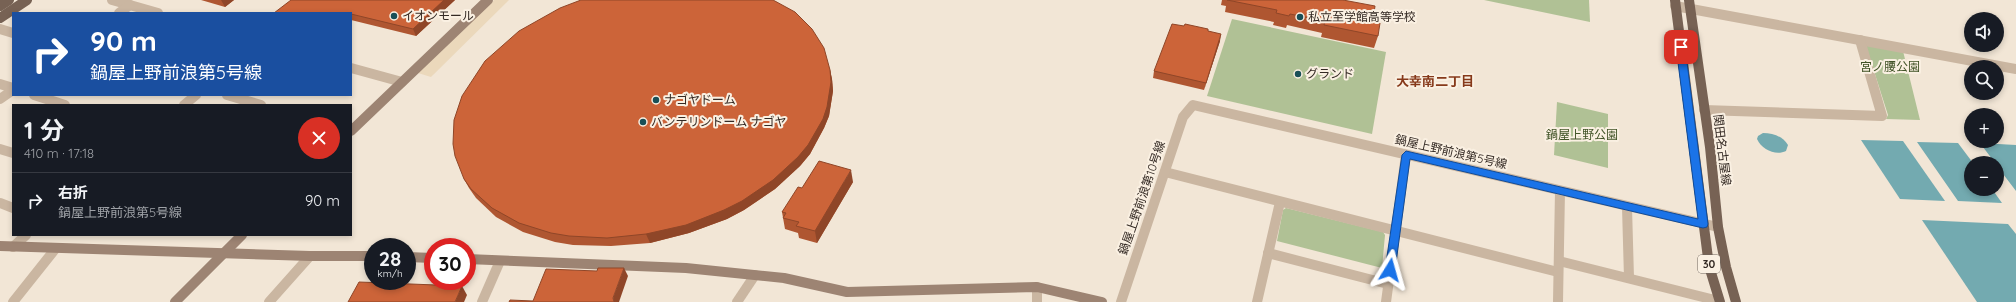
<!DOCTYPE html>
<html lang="ja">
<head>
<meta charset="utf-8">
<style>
	body { margin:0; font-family:Quicksand,"Noto Sans JP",sans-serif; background:#20242c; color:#f1f3f6; height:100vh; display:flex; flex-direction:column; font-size:15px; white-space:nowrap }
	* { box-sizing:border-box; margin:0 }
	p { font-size:13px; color:#9ea1a6 }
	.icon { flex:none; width:22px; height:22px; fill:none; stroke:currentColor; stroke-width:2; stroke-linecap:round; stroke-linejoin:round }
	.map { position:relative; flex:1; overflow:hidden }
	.details { position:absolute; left:12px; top:104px; width:340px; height:132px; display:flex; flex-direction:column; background:#171b24; border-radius:0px; box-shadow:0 2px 6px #0003 }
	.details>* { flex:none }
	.hud { position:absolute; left:12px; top:12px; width:340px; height:84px; border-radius:0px; box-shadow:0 2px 6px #0003; background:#1a4fa0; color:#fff; overflow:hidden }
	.tools { position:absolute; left:1964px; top:12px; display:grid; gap:8px }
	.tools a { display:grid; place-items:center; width:40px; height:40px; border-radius:50%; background:#171b24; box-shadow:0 2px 6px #0003; font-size:20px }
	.speed { position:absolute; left:364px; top:238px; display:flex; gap:8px; font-size:20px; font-weight:700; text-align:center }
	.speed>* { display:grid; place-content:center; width:52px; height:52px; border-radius:50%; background:#171b24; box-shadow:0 2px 6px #0003; line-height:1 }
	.speed small { font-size:10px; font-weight:400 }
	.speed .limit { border:6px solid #d22; background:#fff; color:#111 }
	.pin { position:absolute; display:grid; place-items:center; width:34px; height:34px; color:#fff; margin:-17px; border-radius:8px; box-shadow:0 2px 6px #0006 }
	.me { position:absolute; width:44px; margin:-22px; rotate:8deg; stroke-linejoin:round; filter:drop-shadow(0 0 3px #0008) }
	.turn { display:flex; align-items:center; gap:14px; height:84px; padding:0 12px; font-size:18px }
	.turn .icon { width:52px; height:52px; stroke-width:2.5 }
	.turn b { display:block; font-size:28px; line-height:34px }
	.round { display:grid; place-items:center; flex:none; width:42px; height:42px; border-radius:21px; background:#20242c }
	.overview { display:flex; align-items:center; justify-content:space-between; height:68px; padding:0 12px }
	h1 { font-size:24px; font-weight:700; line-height:30px }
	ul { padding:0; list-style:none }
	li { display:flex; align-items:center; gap:12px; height:56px; padding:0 12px; border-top:1px solid #363941 }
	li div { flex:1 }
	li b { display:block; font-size:15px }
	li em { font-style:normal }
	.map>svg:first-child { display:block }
	.green { fill:#b0c195 }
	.plaza { fill:#ebd8bb }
	.water { fill:#73aab0 }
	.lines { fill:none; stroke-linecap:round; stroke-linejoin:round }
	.street { stroke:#cab6a1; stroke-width:10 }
	.secondary { stroke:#9d8473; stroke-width:10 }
	.primary { stroke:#776254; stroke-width:10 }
	.wall { fill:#af5631 }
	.shaded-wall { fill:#8f4628 }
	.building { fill:#cc6439; stroke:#8f4628 }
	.route { fill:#1a73e8; stroke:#114b97 }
	.poi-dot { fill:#194f57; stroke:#faf0e2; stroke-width:1.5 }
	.labels { text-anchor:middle; stroke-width:4; stroke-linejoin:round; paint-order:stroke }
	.shield { fill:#faf0e2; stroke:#6f655d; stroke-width:1 }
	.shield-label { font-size:11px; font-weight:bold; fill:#342a24 }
	.poi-label { font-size:12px; fill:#342a24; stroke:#faf0e2; text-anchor:start }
	.park-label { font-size:12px; fill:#415327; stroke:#faf0e2 }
	.street-label { font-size:12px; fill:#342a24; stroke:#faf0e2 }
	.neighbourhood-label { font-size:13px; font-weight:bold; fill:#86391a; stroke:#faf0e2 }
</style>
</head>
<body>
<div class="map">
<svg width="2016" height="302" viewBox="0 0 2016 302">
	<rect width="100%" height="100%" fill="#f2e6d6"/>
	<g class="green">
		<path d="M1484,0h105l1,22z"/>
		<path d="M1232,19l154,33 -14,82 -165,-38z"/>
		<path d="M1872,45l31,6 17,69 -34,-1 2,-4 -22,-69z"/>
		<path d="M1557,102l51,12v54l-54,-13z"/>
		<path d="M1286,208l97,24 2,3 -3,33 -105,-27 6,-31z"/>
	</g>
	<path class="plaza" d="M494,0h15l-78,77 -13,-4z"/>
	<g class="water">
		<path d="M1763,133c10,0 19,3 25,12l-2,6c-10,5 -24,-1 -29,-12l1,-3z"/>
		<path d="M1861,140l42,1 42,60 -45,-2z"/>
		<path d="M1917,142l41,1 15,20h-2v26h21l10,14 -44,-2z"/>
		<path d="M1980,143l36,2v46l-19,-25v-3h-2z"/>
		<path d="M1922,220l86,4 8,10v68h-39z"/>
	</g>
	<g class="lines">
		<g class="street">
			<path d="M112,0l46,13"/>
			<path d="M1675,6l341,63"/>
			<path d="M119,13l11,-8"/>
			<path d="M0,29l13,4"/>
			<path d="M351,68l51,14"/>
			<path d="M0,84l13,4"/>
			<path d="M34,95l31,10"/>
			<path d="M227,95l34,10"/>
			<path d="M0,99l13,-9"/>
			<path d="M184,105l12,-10"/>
			<path d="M1704,110l178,6 -22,-76"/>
			<path d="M0,149l13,4"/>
			<path d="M1165,172l393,100"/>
			<path d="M0,203l13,5"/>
			<path d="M1627,207l2,71"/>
			<path d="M13,247l13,-12"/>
			<path d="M1268,253l120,31"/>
			<path d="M1559,261l160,40"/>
			<path d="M1037,287v15"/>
			<path d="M13,302l43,-54"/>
			<path d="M269,302l41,-46"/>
			<path d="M482,302l18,-41"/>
			<path d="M737,302l18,-27"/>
			<path d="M1121,302l62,-185 10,-12 525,122"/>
			<path d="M1257,302l23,-100"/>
			<path d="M1386,302l20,-147"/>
			<path d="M1558,302l2,-111"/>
		</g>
		<g class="secondary">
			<path d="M351,131l137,-131"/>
			<path d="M0,246l310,10h63"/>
			<path d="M407,257l26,1"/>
			<path d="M467,259l219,9 98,10 63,14 190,-5 65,15"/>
			<path d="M175,302l67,-67"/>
		</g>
		<g class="primary">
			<path d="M1675,0l34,266 11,36"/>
			<path d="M1689,0l21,147 8,80 8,40 10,35"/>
			<path d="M0,6l9,-6"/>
			<path d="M0,18l27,-18"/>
		</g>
	</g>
	<g class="wall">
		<path d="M201,0h33l-9,7z"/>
		<path d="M291,0h164l-39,36 -65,-16v-7z"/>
		<path d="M1222,0h121l30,20 5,16 -4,12 -53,-11 1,-4 -35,-8 -1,3 -13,-3 1,-3 -49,-10 1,-6 -5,-1z"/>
		<path d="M1208,31l12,10 -16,49 -51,-12 1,-7z"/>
		<path d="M830,70l2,9 1,12 -4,25 -5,12 -14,26 -10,12 -25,23 -31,21 -17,9 -38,14 -39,10 -39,3 -38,-1 -18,-3 -32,-10 -27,-15 -20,-19 -7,-10 -5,-9z"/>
		<path d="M853,182l-36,61 -18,-5 -1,-5 -13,-4 -3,-17 20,-24z"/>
	</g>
	<g class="shaded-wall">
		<path d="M221,0h13l-9,7z"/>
		<path d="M444,0h11l-39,36 -3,-7z"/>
		<path d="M1221,34l-1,7 -16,49 2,-7z"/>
		<path d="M830,70l2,9 1,12 -4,25 -5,12 -14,26 -10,12 -25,23 -31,21 -17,9 -38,14 -39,10 -4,-9z"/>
		<path d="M851,170l2,12 -36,61 -2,-12z"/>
		<path d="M624,268l4,8 -9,26h-5l-1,-4z"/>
		<path d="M462,286l5,9 -3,7h-9z"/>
	</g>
	<g class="building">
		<path d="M291,0h153l-31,29 -62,-15v-1h-77z"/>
		<path d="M581,0h192l22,12 17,17 12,19 6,22 1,12 -4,25 -4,12 -15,26 -10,12 -25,23 -31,21 -18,9 -38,15 -40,9 -39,4 -38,-2 -18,-3 -32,-10 -27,-15 -21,-19 -7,-10 -9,-23 -2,-12 1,-24 8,-24 23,-35 34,-30 41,-23z"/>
		<path d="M1227,0h116l32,6 -2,14 7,3 -2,13 -54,-11 1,-4 -35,-7 -1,2 -13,-3 1,-3z"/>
		<path d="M1172,24l12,2 1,-2 23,5v2l13,3 -15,49 -52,-12z"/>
		<path d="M819,161l32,9 -36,61 -19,-5 3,-4 -16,-4 3,-5 -4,-1 16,-25 4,1z"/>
		<path d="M598,268h26l-11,30 1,4h-105l1,-2 23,1 13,-32 51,2z"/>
		<path d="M359,282l103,4 -7,16h-107z"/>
	</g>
	<path class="route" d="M1681,44l4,3 23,177 -1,3 -4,1 -293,-69 -15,111 -1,3h-7l-2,-3 17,-115 4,-4 292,68 -22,-172z"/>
	<g class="poi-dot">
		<circle cx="394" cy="16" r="4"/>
		<circle cx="1300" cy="17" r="4"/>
		<circle cx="1298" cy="74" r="4"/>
		<circle cx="656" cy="100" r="4"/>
		<circle cx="643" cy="122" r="4"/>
	</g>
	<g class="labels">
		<rect class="shield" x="1698" y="255" width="22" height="18" rx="3"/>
		<g class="shield-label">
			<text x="1709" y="268">30</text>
		</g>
		<g class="poi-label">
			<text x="402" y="20">イオンモール</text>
			<text x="1308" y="21">私立至学館高等学校</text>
			<text x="1306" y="78">グランド</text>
			<text x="664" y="104">ナゴヤドーム</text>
			<text x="651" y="126">バンテリンドーム ナゴヤ</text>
		</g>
		<g class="park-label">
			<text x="1890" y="71">宮ノ腰公園</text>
			<text x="1582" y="139">鍋屋上野公園</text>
		</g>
		<g class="street-label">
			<text transform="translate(1722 150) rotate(83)" y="4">関田名古屋線</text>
			<text transform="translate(1451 152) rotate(13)" y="4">鍋屋上野前浪第5号線</text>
			<text transform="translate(1142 198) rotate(-71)" y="4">鍋屋上野前浪第10号線</text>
		</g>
		<g class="neighbourhood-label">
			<text x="1435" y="86">大幸南二丁目</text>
		</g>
	</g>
</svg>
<div class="tools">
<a><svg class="icon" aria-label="sound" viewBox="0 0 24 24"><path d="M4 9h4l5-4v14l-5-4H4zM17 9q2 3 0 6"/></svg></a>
<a><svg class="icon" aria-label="search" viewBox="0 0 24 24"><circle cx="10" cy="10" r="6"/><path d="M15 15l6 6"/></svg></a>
<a>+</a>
<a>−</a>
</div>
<div class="speed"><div>28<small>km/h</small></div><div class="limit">30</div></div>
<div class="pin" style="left:1681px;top:47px;background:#d93025"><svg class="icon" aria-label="arrive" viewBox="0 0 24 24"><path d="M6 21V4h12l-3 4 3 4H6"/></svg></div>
<svg class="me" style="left:1390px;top:270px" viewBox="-20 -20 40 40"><path d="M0-17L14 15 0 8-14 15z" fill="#1a73e8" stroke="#fff" stroke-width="4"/></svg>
<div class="hud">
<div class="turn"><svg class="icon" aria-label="right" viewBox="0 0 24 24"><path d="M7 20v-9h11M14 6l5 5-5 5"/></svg><div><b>90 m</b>鍋屋上野前浪第5号線</div></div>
</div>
<section class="details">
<div class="overview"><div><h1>1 分</h1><p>410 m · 17:18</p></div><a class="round" style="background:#d93025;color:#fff"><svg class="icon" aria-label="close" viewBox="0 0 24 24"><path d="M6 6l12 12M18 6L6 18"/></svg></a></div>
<ul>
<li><svg class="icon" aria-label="right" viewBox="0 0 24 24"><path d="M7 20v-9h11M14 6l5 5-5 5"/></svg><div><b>右折</b><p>鍋屋上野前浪第5号線</p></div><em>90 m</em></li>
</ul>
</section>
</div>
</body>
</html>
